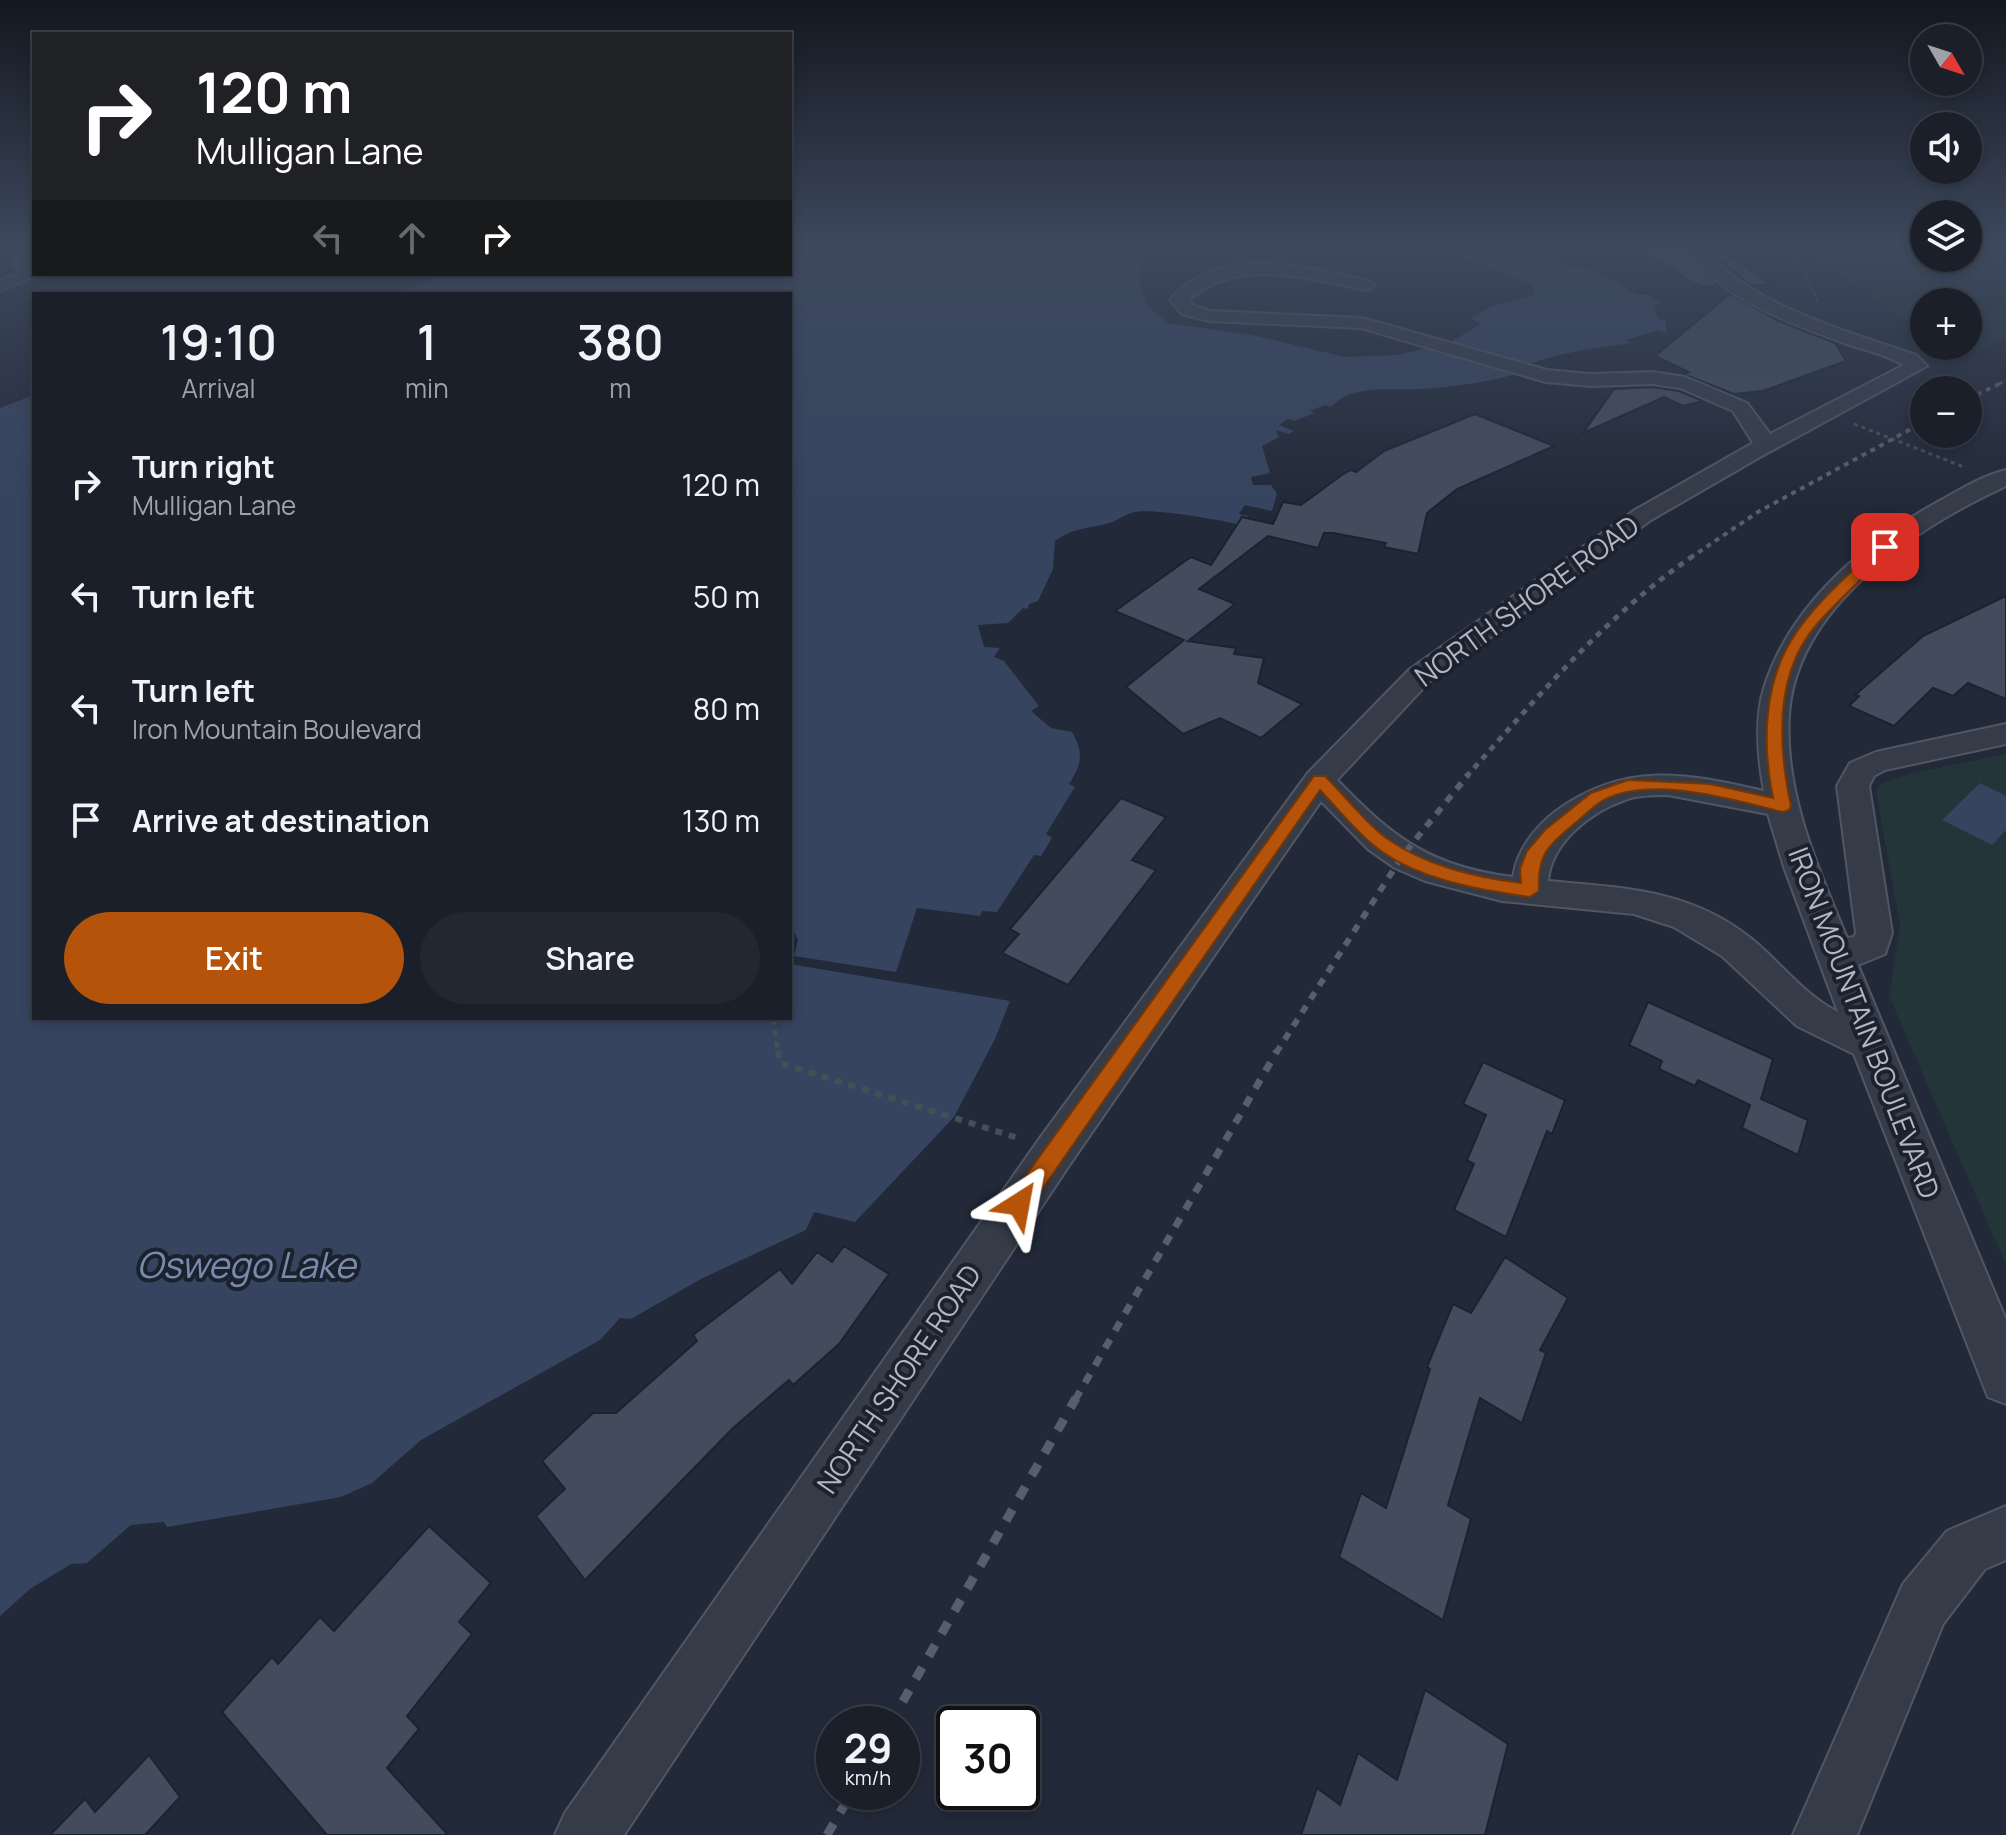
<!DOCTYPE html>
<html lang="en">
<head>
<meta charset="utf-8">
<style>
	body { margin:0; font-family:Manrope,sans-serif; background:#232732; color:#f1f3f6; height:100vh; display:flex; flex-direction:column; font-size:30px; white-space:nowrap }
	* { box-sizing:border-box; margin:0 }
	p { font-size:26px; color:#9fa2a8 }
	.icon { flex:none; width:44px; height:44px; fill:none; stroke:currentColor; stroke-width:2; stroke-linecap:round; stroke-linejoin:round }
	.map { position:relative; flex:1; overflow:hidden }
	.side { position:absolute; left:32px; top:292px; width:760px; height:728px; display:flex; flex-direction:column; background:#1a1f2a; border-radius:0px; box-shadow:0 4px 12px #0003,0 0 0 2px #383d47 }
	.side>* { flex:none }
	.top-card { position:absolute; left:32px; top:32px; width:760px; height:244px; border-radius:0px; box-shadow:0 4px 12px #0003,0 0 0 2px #383d47; background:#202124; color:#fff; overflow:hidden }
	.needle { width:52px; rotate:129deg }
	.tools { position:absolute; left:1910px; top:24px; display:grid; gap:16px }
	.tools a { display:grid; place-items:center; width:72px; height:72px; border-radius:50%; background:#1a1f2a; box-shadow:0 4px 12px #0003,0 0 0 2px #383d47; font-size:40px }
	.speed { position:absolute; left:816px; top:1706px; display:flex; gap:16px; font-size:40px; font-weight:700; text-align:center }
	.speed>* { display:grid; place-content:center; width:104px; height:104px; border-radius:50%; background:#1a1f2a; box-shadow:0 4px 12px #0003,0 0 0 2px #383d47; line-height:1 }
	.speed small { font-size:20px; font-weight:400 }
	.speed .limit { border:4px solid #111; border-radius:12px; background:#fff; color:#111 }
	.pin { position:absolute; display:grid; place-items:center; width:68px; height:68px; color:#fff; margin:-34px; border-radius:16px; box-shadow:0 4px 12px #0006 }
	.me { position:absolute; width:88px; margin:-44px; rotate:34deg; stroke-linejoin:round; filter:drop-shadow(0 0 6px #0008) }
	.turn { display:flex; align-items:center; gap:28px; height:168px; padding:0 32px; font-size:36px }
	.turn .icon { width:104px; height:104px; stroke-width:2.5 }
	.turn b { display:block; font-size:56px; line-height:68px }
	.lanes { display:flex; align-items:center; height:76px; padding:0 32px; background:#0003; justify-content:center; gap:40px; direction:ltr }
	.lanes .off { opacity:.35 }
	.eta { display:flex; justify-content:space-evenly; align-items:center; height:136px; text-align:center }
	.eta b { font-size:48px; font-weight:600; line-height:56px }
	.action { display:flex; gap:16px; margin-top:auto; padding:16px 32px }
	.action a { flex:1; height:92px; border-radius:48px; background:#b45309; color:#fff; font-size:32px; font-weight:600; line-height:92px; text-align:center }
	.action a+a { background:#232732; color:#f1f3f6 }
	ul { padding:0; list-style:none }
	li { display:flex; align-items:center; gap:24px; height:112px; padding:0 32px }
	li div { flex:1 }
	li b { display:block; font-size:30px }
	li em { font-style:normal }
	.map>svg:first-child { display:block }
	.green { fill:#233539 }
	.water { fill:#36445f }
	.building { fill:#434c5d; stroke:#1c232f; stroke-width:2 }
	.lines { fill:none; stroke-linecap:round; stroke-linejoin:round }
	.minor-casing { stroke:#505663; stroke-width:4 }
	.path-far3 { stroke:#415256; stroke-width:2; stroke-dasharray:3 3; stroke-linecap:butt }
	.path-far2 { stroke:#415256; stroke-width:3; stroke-dasharray:4 4; stroke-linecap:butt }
	.path-far1 { stroke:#415256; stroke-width:5; stroke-dasharray:6 6; stroke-linecap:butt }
	.path { stroke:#415256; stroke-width:6; stroke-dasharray:7 7; stroke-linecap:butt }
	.minor { fill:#353c48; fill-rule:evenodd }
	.rail-far5 { stroke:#575f6f; stroke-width:3; stroke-dasharray:4 4; stroke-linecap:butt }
	.rail-far4 { stroke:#575f6f; stroke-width:4; stroke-dasharray:5 5; stroke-linecap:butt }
	.rail-far3 { stroke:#575f6f; stroke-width:5; stroke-dasharray:6 6; stroke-linecap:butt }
	.rail-far2 { stroke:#575f6f; stroke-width:6; stroke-dasharray:8 8; stroke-linecap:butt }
	.rail-far1 { stroke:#575f6f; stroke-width:7; stroke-dasharray:10 10; stroke-linecap:butt }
	.rail { stroke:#575f6f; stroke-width:9; stroke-dasharray:13 13; stroke-linecap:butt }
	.route { fill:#b45309; stroke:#753606; stroke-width:2 }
	.labels { text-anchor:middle; stroke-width:8; stroke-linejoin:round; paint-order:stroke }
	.street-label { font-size:28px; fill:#b0b6c5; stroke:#1b212d }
	.near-water-label { font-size:36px; font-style:italic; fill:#798bac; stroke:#1b212d }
</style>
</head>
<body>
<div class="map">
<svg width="2006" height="1835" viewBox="0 0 2006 1835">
	<rect width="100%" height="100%" fill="#222938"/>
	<g class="green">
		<path d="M1801,244h123v14h44v-14h38v93l-46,21 -17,-12h25v-44h-44v31l-124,-86z"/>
		<path d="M2006,754v511l-117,-269 11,-71 -24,-133 4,-8 33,-11z"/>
	</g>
	<g class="water">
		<path d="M790,244h367l-10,10 -9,24 8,26 21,19 85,12 93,22 52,-2 52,-12 31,-19 -9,-6 21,-12 42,-11v-9l-101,-42h93l25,11 12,11 31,4 44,25h10l13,9h-7l4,15 7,1 2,13 -9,-3 -32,10 5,3c-37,6 -78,10 -112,25l1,4c-19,9 -76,16 -99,17 -29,2 -68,-6 -90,18l-6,-2 -15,6 5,2 -21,8 -6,-2 -9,6 15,6 -5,3 -13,-4 3,7 -17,9 8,27 -19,4 2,8h18l6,9 -5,17 -27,-6 -6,9 9,2 -6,9c-21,-5 -88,-17 -107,-13 -10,2 -19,10 -29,12 -16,4 -34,4 -51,17l-2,28 -15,32 -9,3 -1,5 -5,-1 -15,15 -30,2 6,22 16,1 -6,9 10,4 35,45 -8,5 20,17 21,4c12,21 10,32 -3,52l6,3 -29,47 6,4 -11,18 -7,-1 -37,57 -15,-1 -2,5 -63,-8 -21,64 -102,-16 4,-16 -8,-16v-630h-409l27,-5 41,-15h341z"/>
		<path d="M34,395v623h756v-54l220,37 -15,38 -41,78 -99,105 -41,-10 -8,18 -105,49 -70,40 -11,-1 -20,22 -179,100 -49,43 -31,14 -174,30 -3,-5 -33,3 -44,38 -16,1 -41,25 -30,27v-1208z"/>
		<path d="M1980,783l26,13v34l-14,15 -50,-25z"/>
	</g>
	<g class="building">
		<path d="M1627,244l50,1 41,41h-18z"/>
		<path d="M1710,252h12l50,32 -21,1z"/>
		<path d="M1730,294l46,26 59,23 11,18 -83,30 -29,3 -51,-20 6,-2 -34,-16z"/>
		<path d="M1652,387l27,4 24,10 -20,5 -19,-9 -81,36 31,-44z"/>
		<path d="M1475,414l79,32 -97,43 -30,24 -9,41 -34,-7 2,-4 -53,-10h-9l-6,15 -50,-12 -69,53 36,15 -47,37 48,7 -2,6 30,4 -6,25 44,21 -41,34 -41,-20 -37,16 -57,-47 58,-47 -69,-29 76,-54 20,8 31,-48 31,7 10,-22 18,3 41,-30 9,-5 5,2 28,-21z"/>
		<path d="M2006,596v103l-38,-16 -15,13 -20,-8 -39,38 -45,-20 10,-10 -4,-1 68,-59z"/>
		<path d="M1121,798l45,19 -34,43 24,10 -88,115 -66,-32 17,-19 -9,-5z"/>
		<path d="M1648,1002l125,57 -12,40 47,21 -10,35 -56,-27 8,-23 -52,-25 -3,6 -36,-17 3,-8 -33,-16z"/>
		<path d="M1483,1062l82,38 -13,34 -5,-3 -41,106 -52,-27 20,-46 -7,-4 19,-45 -23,-11z"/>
		<path d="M844,1246l45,28 -50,70 -46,41 -4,-5 -56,48 -148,152 -49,-64 29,-27 -23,-28 51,-48h23l81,-72 -4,-6 87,-66 12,15 25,-32 15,10z"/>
		<path d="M1505,1257l63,41 -28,52 6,3 -24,70 -42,-25 -32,107 23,14 -28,101 -104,-63 22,-64 25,15 44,-139 -3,-2 26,-63 18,9z"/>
		<path d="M429,1526l62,57 -32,39 13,12 -65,82 12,13 -32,39 61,67h-121l-105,-123 50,-55 6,7 42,-47 14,14z"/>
		<path d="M1425,1690l83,54 -23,91h-184l16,-47 23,17 18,-52 39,27z"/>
		<path d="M149,1755l31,42 -35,38h-95l35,-36 10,13z"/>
	</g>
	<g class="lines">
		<g class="minor-casing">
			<g id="minor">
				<path d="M28,244h6v14l-4,6 4,10h5l-39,17v-11l20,-7 -7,-8z"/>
				<path d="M1680,244h17c56,63 142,84 219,111l11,11 -167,91 -109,63 -222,162 -92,98c56,58 94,87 176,97 4,-27 22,-50 43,-66 69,-50 130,-38 208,-20 -6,-33 -10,-71 0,-103 27,-86 104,-149 181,-190 19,-11 40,-23 61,-28v16c-89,41 -210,120 -217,229 -5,78 29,153 58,223l7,-1 2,-4 -19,-147 13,-23 26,-11 130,-28v20l-121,26 -11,6 -5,10 23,147 -7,21 -27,11 148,355v84l-18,-7 -134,-343 -57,-28 -75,-70 -48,-29 -40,-13 -132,-13 -77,-20 -30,-13 -27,-19 -47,-48 -251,363 -446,671h-69l10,-22 475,-675 268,-365 101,-103 226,-160 118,-67 -20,-32 -53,-23 -28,-4 -62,2 -44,-4 -185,-54 -152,-7 -27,-7 -12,-14c46,-57 135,-33 195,-20l9,5 -3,4 -6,1c-57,-12 -128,-33 -176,10l5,6 16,5 152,7 185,52 43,4 62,-2 33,5 62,26 23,31 134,-69c-17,-10 -39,-15 -57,-21 -62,-22 -127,-46 -167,-100zM1668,795l100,19 16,53 54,145c-34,-17 -56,-48 -85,-72 -62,-51 -130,-52 -205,-59 3,-38 42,-69 77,-81 14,-5 29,-5 43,-5z"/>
				<path d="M2006,1506v54l-21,9 -42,55 -86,211h-64l110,-251 44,-53z"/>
			</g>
		</g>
		<path class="path-far3" d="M1791,244l27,58"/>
		<path class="path-far2" d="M1854,424l110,43"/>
		<path class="path-far1" d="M773,1018l5,35"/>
		<path class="path" d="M778,1051l2,12 238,75"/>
		<use href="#minor" class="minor"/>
		<path class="rail-far5" d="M1999,384l7,-4"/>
		<g class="rail-far4">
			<path d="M1968,399l35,-17"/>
			<path d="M1690,558l68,-46 166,-90"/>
		</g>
		<path class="rail-far3" d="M1466,777c71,-79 139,-161 227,-221"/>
		<path class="rail-far2" d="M1276,1053l127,-198 65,-80"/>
		<path class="rail-far1" d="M1075,1400l202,-349"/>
		<g class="rail">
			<path d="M890,1724l186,-326"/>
			<path d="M827,1835l25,-43"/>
		</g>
	</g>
	<linearGradient id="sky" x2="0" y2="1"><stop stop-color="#13171f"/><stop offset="0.49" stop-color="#3e495e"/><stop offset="1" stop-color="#3e495e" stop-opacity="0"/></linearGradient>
	<rect width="2006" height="501" fill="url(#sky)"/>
	<path class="route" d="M1880,544l11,3c-22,27 -50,50 -73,76 -44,49 -40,123 -27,183l-2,4 -6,2c-50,-12 -134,-38 -181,-11 -10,6 -19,16 -29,24 -26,21 -36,31 -34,66l-9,6c-51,-7 -117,-18 -158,-53 -19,-16 -35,-36 -52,-54l-293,421 -8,3 -8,-3 -3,-7 3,-8 303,-420h11c20,20 39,45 61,62 40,28 88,39 135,45l-1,-14 7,-18 18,-21 46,-37 37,-13 82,4 63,14c-11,-55 -10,-117 23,-165 22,-33 56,-61 84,-89z"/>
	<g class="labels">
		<g class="street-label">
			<text transform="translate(1527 601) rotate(-36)" y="10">NORTH SHORE ROAD</text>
			<text transform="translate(1864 1023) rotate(69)" y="10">IRON MOUNTAIN BOULEVARD</text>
			<text transform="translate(899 1379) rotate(-56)" y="10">NORTH SHORE ROAD</text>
		</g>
		<g class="near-water-label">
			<text x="246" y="1278">Oswego Lake</text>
		</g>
	</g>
</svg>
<div class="tools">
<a><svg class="needle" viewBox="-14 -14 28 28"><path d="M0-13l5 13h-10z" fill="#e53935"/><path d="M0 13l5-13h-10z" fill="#9fa2a8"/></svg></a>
<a><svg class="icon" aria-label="sound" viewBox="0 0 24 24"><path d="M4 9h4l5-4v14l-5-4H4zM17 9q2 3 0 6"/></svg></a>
<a><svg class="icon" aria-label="layers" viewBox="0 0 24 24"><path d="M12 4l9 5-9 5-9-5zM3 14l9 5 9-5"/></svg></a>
<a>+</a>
<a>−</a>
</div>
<div class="speed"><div>29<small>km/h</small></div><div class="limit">30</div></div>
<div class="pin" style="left:1885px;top:547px;background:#d93025"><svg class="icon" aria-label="arrive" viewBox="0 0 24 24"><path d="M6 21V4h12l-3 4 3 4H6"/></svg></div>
<svg class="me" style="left:1019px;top:1204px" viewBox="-20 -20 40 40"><path d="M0-17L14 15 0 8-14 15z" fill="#b45309" stroke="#fff" stroke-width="4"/></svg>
<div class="top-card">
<div class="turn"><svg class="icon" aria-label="right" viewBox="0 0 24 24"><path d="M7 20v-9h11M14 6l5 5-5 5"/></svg><div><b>120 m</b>Mulligan Lane</div></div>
<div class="lanes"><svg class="icon off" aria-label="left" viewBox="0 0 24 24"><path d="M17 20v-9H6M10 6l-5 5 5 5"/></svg><svg class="icon off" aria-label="ahead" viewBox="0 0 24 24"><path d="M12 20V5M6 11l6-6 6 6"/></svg><svg class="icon" aria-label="right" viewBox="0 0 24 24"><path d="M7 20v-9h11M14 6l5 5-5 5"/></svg></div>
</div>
<section class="side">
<div class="eta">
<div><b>19:10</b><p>Arrival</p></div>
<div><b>1</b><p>min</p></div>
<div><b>380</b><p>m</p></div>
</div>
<ul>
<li><svg class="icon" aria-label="right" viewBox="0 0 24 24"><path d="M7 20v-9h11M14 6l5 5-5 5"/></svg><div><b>Turn right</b><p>Mulligan Lane</p></div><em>120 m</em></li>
<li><svg class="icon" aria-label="left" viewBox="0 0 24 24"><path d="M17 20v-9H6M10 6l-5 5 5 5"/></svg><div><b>Turn left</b></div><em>50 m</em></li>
<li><svg class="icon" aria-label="left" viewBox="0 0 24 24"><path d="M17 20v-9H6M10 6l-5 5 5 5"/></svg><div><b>Turn left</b><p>Iron Mountain Boulevard</p></div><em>80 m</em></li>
<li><svg class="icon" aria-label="arrive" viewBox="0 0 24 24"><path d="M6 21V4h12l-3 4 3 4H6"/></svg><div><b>Arrive at destination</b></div><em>130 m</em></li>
</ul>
<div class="action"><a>Exit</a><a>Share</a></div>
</section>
</div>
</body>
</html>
